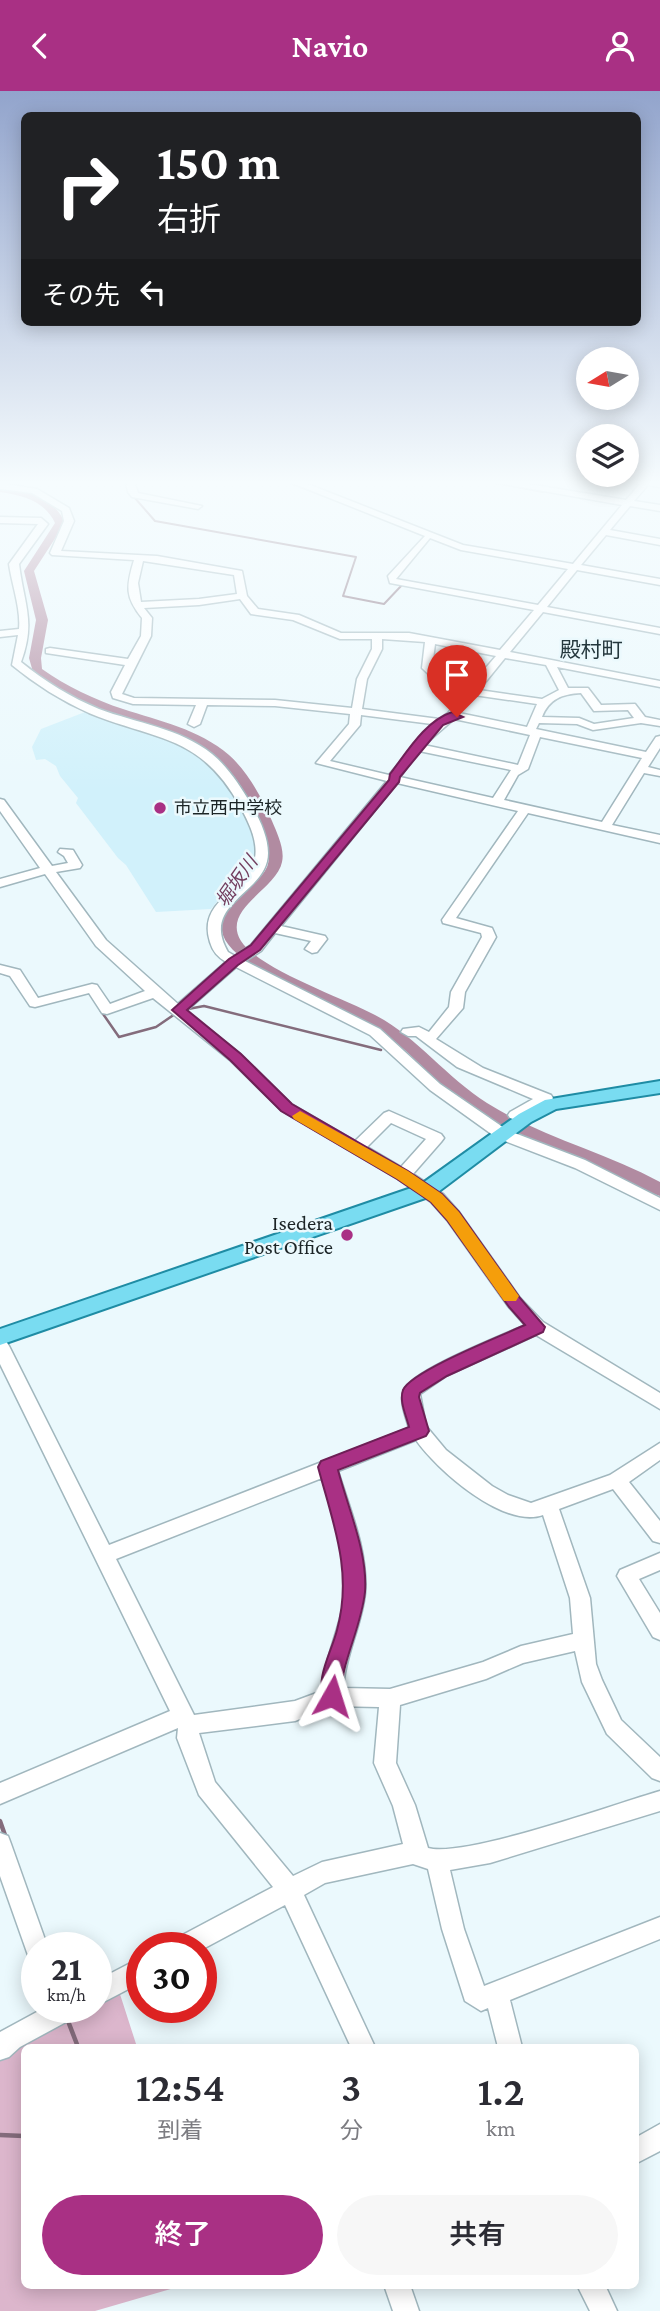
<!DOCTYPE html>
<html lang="ja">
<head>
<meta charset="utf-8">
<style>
	body { margin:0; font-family:"Crimson Pro","Noto Sans JP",serif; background:#f7f7f7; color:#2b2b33; height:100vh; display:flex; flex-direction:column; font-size:26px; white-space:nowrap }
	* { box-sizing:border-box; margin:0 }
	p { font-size:23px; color:#7c7c81 }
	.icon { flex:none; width:38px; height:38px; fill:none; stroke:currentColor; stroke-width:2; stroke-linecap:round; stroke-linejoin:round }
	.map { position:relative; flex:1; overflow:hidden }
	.drawer { position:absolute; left:21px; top:1953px; width:618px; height:245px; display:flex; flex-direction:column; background:#fff; border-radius:10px; box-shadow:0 4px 18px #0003 }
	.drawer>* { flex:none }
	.top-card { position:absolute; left:21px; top:21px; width:620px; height:214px; border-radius:10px; box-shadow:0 4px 18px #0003; background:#202124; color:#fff; overflow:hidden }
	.needle { width:46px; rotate:259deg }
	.fabs { position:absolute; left:576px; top:256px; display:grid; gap:14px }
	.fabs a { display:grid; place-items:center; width:63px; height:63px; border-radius:50%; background:#fff; box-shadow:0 4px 18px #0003; font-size:35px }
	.speed { position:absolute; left:21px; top:1841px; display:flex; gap:14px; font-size:35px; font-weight:700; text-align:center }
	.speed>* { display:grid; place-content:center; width:91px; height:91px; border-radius:50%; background:#fff; box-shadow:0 4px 18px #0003; line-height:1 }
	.speed small { font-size:18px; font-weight:400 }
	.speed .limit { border:10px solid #d22; background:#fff; color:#111 }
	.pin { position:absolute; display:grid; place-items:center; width:60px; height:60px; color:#fff; margin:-72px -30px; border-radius:50% 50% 50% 0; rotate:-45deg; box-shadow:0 0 7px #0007 }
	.pin .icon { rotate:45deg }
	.me { position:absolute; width:77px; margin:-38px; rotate:6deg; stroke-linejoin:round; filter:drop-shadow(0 0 5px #0008) }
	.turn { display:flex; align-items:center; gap:24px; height:147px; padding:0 21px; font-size:32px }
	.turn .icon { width:91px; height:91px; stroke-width:2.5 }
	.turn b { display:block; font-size:49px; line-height:60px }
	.then { display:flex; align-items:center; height:66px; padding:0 21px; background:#0003; gap:14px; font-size:26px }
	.eta { display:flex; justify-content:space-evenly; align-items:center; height:119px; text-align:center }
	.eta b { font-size:42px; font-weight:600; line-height:49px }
	.button { display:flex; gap:14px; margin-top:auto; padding:14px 21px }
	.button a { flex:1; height:80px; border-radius:42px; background:#a93084; color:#fff; font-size:28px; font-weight:600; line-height:80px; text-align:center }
	.button a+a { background:#f7f7f7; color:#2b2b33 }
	header { display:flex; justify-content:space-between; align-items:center; height:91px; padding:0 21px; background:#a93084; color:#fff; font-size:32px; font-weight:600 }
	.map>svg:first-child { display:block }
	.built { fill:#d1f1fb }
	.green { fill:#dcb6cc }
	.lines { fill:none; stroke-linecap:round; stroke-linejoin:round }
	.stream-far2 { stroke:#846c7c; stroke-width:2 }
	.stream-far1 { stroke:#846c7c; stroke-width:2.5 }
	.stream { stroke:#846c7c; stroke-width:4.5 }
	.river { fill:#b18ba1; fill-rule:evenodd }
	.minor-casing { stroke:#a1b7be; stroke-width:3 }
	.major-casing { stroke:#1f8ca4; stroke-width:4 }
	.minor { fill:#fff; fill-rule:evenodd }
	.major { fill:#79dcf1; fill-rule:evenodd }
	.route { fill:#a93084; stroke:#6e1f56; stroke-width:2 }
	.slow { fill:#f59e0b }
	.poi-dot { fill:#a93084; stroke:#ebf9fd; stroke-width:2.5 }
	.labels { text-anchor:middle; stroke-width:5; stroke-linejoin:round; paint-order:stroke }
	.far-poi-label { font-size:18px; fill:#1c2527; stroke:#ebf9fd; text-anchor:start }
	.far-water-label { font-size:19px; font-style:italic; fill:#733f60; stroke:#ebf9fd }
	.far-quarter-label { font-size:21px; fill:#24373d; stroke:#ebf9fd }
	.poi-label { font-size:21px; fill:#1c2527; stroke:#ebf9fd; text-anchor:end }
</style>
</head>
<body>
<header><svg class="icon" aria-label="back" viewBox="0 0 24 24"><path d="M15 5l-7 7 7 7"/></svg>Navio<svg class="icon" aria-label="person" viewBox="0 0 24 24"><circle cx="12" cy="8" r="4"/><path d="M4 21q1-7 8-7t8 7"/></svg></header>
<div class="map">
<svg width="660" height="2220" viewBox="0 0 660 2220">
	<rect width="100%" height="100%" fill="#ebf9fd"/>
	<path class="built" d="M85,621l89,29 38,23 9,12 21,37 13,28v12l-4,18 -28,23 -12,15 -55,3 -30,-47 -8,-7 -42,-55 2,-5 -18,-22 -4,-10 -11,-7 -9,1 -4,-13 9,-18z"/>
	<path class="green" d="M118,1897l19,59h-113v238l157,1 -86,25h-95v-257l80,-47h16v-8z"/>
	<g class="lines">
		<g class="stream-far2">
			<path d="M280,388l53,20"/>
			<path d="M134,406l21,24 201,36 -13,39 41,8 18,-19"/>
			<path d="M0,882l7,2"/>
		</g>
		<g class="stream-far1">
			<path d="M188,918l16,-3 177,44"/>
			<path d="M101,920l18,26 37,-10 19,-13"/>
		</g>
		<g class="stream">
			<path d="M0,1730l6,17"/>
			<path d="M68,1930l10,26"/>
			<path d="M0,2044l24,1"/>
		</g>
		<g class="river">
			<path d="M470,388h25l53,11 -5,3z"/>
			<path d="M0,395c27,4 53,10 65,37l-31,48 14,49 -7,38 1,11c24,17 53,31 81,40 36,12 76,20 106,46 19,17 33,43 43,66 5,12 13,28 10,41 -5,27 -61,47 -41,79 18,28 102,57 134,74 42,22 71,62 112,88 54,34 117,49 173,79v14c-18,-5 -35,-18 -52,-25 -49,-22 -100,-37 -144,-68 -30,-21 -53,-52 -84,-72 -33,-22 -153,-62 -158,-100 -3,-28 35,-42 45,-64 9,-21 -20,-75 -34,-92 -33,-43 -89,-47 -135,-67 -22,-8 -47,-21 -65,-36l-4,-14 7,-38 -12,-49 31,-48c-10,-22 -33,-28 -55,-31z"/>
		</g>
		<g class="minor-casing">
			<g id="minor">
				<path d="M125,388h8l5,14 64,13 -4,3 -66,-12 -4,-5z"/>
				<path d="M282,388h13l168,66 110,19 49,-59 -147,-26h23l128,21 14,-16 -17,-5 37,2v6l-12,-2 -14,16 26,4v6l-30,-5 -20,24 50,9v6l-54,-10 -25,30 79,14v6l-83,-15 -30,37 113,21v6l-117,-22 -33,40 150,29v6l-103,-20 11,21h20l13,17 34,-1 10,13 15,3v6l-19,-3 -48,7 -16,-6 -38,-1 -3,6 110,23 10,-15 4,-1v12l-12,19 12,3v6l-16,-3 -32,52 48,10v8l-132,-30 -72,105 36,10 4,9 -31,55 -2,16 -27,31 47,29 68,27 2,3 -2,3 -23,13 4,4 -2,3 -5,2 -15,-5 -2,-3 2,-3 23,-13 -76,-32 -41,-31h-8l-7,-4 2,-3 16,-2 10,5 20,-25 2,-15 31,-55 -1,-4 -38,-10 -1,-3 76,-109 -121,-28 -116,143 44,10 2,3 -10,13 -5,1 -7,-4 6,-8 -36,-8 -14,18 -16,10 135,68 60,55 67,46 78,30 75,38v12l-85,-42 -78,-30 -67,-48 -60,-55 -134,-68 -50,44 54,43 51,50 64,37 29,-28 5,-2 52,23 3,4 -3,4 -28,32 30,20 16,18 61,86 23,24 117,71v16l-124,-74 -90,41 -26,18 6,32 20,24 46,36 16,9 23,8 79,-28 50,-32v17l-31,22 31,39v22l-7,-2 -40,-52 -54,20 31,89 6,66 6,16 19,40 39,37v24l-8,-3 -45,-44 -25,-52 -7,-31 -52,12 -37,16 -86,26 -4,58 19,42 13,43c37,10 187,-44 232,-57v20l-170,52 -40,7 14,59 20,57 176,-69v22l-150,61 12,47h-24l-10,-39 -7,3 -16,-10 -23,-72 -14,-60 -15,-5 -88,19 -21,12 71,152h-24l-66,-142 -84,45v-2h-31l3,-8 100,-53 -74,-92 -22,-57 1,-10 -178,76v-21l170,-72 -170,-347v-25l6,2 3,5 100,199 300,-117c-3,-11 -10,-27 -5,-38 8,-20 98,-54 121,-65l-17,-19 -61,-86 -16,-18 -33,-23 -117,-69 -51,-50 -77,-62 -46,16 -5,-1 -13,-20 -54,14 -5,-1 -20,-30 -10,-3v-8l20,5 18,28 54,-14 5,1 13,19 35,-13 -49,-45 -51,-72 -45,13v-8l40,-11 -40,-57v-12l4,1 48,66 16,-3 -4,-7 -6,-4 2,-3 13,1 9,15 -2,3 -24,4 50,68 72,64 48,-42c-8,-5 -13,-10 -16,-20 -14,-44 40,-51 45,-84 3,-17 -6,-35 -14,-50 -40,-74 -84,-67 -152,-95 -27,-12 -54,-29 -77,-48l6,-30 -18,2v-6l19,-2c2,-20 -7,-44 -10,-65l29,-40 -38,-1v-6l41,1 7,6 -29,40c5,41 17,57 2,98 23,19 51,36 78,47 37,14 81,19 113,45 16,13 28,32 39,50 8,14 17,32 17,49 0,41 -69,49 -40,99l7,4 16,-11 136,-164 -71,-18 33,-39 1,-10 -75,-8 -68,-1 -7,19 -6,3 -6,-3 8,-19 -63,-1 -20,-6 -2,-6 14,-27 -79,-12v-4l4,-1 78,11 13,-23 1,-18c-17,-21 -16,-31 -8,-58l-82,-5 -2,-2 14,-32 -2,-10 -30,-18 -32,-4v-6l37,6 32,19 5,13 -13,30 96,5 85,15 5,25 11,13 41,6 42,18h68l91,17 34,-40 -144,-27 -2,-7 37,-40zM430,447l31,12 107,19 -30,36 -142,-26zM143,470l91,14 3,19 -38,5 -58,3 -3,-19zM240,508l11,15 42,6 47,19h32v10l-15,30 -5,29 -77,-8 -141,-2 -12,-4 29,-58 1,-18 -8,-10 55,-3zM382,548l43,3 -3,26 25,24 14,6 -13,15 -9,6 -77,-10 5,-30 15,-30zM435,553l61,12 -31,36 -10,-4 -23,-21zM505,567l41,7 13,25 -17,9 -63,-9zM581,602l13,18 34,-1 6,8 -40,6 -15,-6 -37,-1c7,-18 20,-23 39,-24zM474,604l63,9 -10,23 -68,-14zM361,624l71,9 -43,51 -59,-14 30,-36zM454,628l76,16 -12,30 -94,-20zM540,646l102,21 -40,64 -98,-22 14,-25 10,-6zM419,660l92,19 -18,28 -93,-21zM391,1032l35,16 -25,28 -34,-20zM416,1349c21,30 88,89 127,75l27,83 3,36 -52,12 -38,16 -93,27 -47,-1c2,-33 19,-63 22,-95 3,-42 -15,-83 -27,-122zM322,1387c12,41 30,84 21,128 -6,29 -19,56 -21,85l-27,10 -101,14 -78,-156zM332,1615l47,1 -5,56 19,43 10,38 -81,18 -29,14 -78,-94 -16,-49 96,-12z"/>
				<path d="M660,1462v17l-21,9 21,34v27l-7,-3 -36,-61 3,-6z"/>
				<path d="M0,1742l8,3 3,8 37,104h-11v13l-8,-3 -29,-82z"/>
				<path d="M142,1866v25l-46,24v-25z"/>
				<path d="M46,1916h37l-4,8 -59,32 -11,10 -9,3v-28z"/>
				<path d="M660,2033v27l-25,13v-26z"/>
				<path d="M384,2194h26l9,26h-26z"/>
				<path d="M577,2194h28l12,26h-27z"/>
			</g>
		</g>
		<g class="major-casing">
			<path id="major" d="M660,990v12l-104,16 -25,13 -97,73 -434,150v-16l420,-144 99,-71 26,-14z"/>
		</g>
		<use href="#minor" class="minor"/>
		<use href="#major" class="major"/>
	</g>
	<linearGradient id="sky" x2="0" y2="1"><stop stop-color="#92a4cc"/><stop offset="0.56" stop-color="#f6fcfe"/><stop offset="1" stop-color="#f6fcfe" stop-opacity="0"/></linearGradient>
	<rect width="660" height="699" fill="url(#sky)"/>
	<path class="route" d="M452,621l11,5 -20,8 -43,52 -1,5 -139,168 -22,15 -51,45 54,44 51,50 116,67 34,23 17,18 61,86 25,29 -2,5 -96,44 -27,17 -1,4 10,34 -3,5 -88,34c10,38 30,83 27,122 -3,28 -15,53 -21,79 -3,11 1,22 -4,32l-8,3 -7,-3c-11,-24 6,-49 12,-73 16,-58 -4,-107 -19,-163l3,-6 88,-34c-3,-12 -10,-26 -6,-37 8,-19 100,-55 122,-65l-16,-18 -62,-87 -16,-18 -34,-23 -116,-68 -51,-51 -58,-50 57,-51 22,-14 138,-165 1,-6c17,-22 35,-53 62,-62z"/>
	<path class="slow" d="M300,1020l108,60 34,23 17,18 57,80 3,4 -3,5h-12l-57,-81 -16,-18 -34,-23 -103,-60 -2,-3z"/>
	<g class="poi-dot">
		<circle cx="160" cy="717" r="7"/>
		<circle cx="347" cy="1144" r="7"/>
	</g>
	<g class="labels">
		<g class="far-poi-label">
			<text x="174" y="723">市立西中学校</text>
		</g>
		<g class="far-water-label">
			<text transform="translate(236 790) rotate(-55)" y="7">堀坂川</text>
		</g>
		<g class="far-quarter-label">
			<text x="591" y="566">殿村町</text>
		</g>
		<g class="poi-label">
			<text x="333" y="1139">Isedera<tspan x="333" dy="24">Post Office</tspan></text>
		</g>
	</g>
</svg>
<div class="fabs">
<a><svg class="needle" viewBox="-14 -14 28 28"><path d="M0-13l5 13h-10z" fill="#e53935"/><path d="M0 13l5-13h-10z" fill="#7c7c81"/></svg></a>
<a><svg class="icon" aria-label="layers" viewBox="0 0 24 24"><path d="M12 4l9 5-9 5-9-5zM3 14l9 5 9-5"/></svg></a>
</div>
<div class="speed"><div>21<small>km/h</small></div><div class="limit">30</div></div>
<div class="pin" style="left:457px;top:626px;background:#d93025"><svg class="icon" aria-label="arrive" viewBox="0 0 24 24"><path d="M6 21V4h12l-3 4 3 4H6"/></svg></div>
<svg class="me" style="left:332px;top:1605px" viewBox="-20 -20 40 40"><path d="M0-17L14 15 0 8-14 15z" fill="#a93084" stroke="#fff" stroke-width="4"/></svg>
<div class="top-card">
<div class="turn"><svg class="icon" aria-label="right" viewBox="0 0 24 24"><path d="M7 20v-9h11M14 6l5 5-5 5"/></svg><div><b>150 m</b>右折</div></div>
<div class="then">その先<svg class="icon" aria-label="left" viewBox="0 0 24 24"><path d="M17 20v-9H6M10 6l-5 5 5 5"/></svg></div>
</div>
<section class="drawer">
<div class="eta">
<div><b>12:54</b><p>到着</p></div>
<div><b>3</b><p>分</p></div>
<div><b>1.2</b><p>km</p></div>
</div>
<div class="button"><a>終了</a><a>共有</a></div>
</section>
</div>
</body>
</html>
